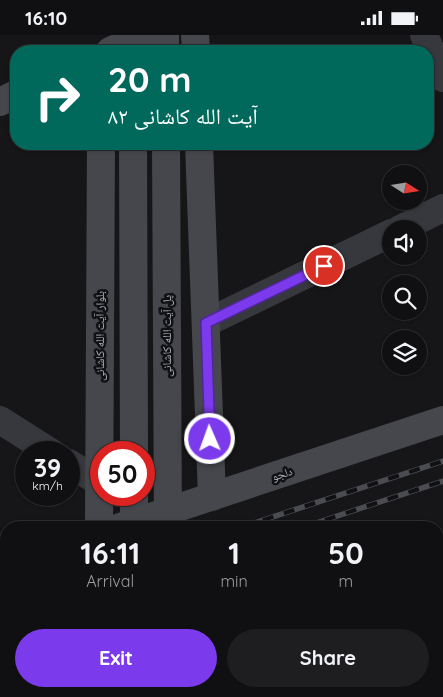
<!DOCTYPE html>
<html lang="en">
<head>
<meta charset="utf-8">
<style>
	body { margin:0; font-family:Quicksand,"Noto Naskh Arabic",sans-serif; background:#1e1e20; color:#f1f3f6; height:100vh; display:flex; flex-direction:column; font-size:19px; white-space:nowrap }
	* { box-sizing:border-box; margin:0 }
	p { font-size:16px; color:#9c9d9f }
	.icon { flex:none; width:28px; height:28px; fill:none; stroke:currentColor; stroke-width:2; stroke-linecap:round; stroke-linejoin:round }
	.map { position:relative; flex:1; overflow:hidden }
	.sheet { position:absolute; left:0px; top:486px; width:444px; height:176px; display:flex; flex-direction:column; background:#101012; border-radius:20px 20px 0 0; box-shadow:0 1px 4px #0004,0 0 0 1px #303032 }
	.sheet>* { flex:none }
	.top-card { position:absolute; left:10px; top:10px; width:424px; height:105px; border-radius:20px; box-shadow:0 1px 4px #0004,0 0 0 1px #303032; background:#00695c; color:#fff; overflow:hidden }
	.needle { width:32px; rotate:102deg }
	.tools { position:absolute; left:382px; top:130px; display:grid; gap:10px }
	.tools a { display:grid; place-items:center; width:45px; height:45px; border-radius:50%; background:#101012; box-shadow:0 1px 4px #0004,0 0 0 1px #303032; font-size:25px }
	.speed { position:absolute; left:15px; top:406px; display:flex; gap:10px; font-size:25px; font-weight:700; text-align:center }
	.speed>* { display:grid; place-content:center; width:65px; height:65px; border-radius:50%; background:#101012; box-shadow:0 1px 4px #0004,0 0 0 1px #303032; line-height:1 }
	.speed small { font-size:12px; font-weight:400 }
	.speed .limit { border:8px solid #d22; background:#fff; color:#111 }
	.pin { position:absolute; display:grid; place-items:center; width:42px; height:42px; color:#fff; margin:-21px; border:2px solid #fff; border-radius:50%; box-shadow:0 1px 5px #0007 }
	.me { position:absolute; width:55px; margin:-28px; rotate:358deg; stroke-linejoin:round; filter:drop-shadow(0 0 4px #0008) }
	.turn { display:flex; align-items:center; gap:18px; height:105px; padding:0 15px; font-size:22px }
	.turn .icon { width:65px; height:65px; stroke-width:2.5 }
	.turn b { display:block; font-size:35px; line-height:42px }
	.eta { display:flex; justify-content:space-evenly; align-items:center; height:85px; text-align:center }
	.eta b { font-size:30px; font-weight:700; line-height:35px }
	.button { display:flex; gap:10px; margin-top:auto; padding:10px 15px }
	.button a { flex:1; height:58px; border-radius:30px; background:#7c3aed; color:#fff; font-size:20px; font-weight:700; line-height:58px; text-align:center }
	.button a+a { background:#1e1e20; color:#f1f3f6 }
	.status { display:flex; justify-content:space-between; align-items:center; height:35px; padding:0 25px; background:#101012; direction:ltr }
	.status svg { height:14px; fill:currentColor }
	.map>svg:first-child { display:block }
	.grass { fill:url(#grass-tufts) }
	.lines { fill:none; stroke-linecap:round; stroke-linejoin:round }
	.lane { stroke:#37383d; stroke-width:15 }
	.street { stroke:#37383d; stroke-width:28 }
	.secondary { stroke:#45474d; stroke-width:28 }
	.rail-casing { stroke:#4a4c52; stroke-width:5.5 }
	.rail { stroke:#111113; stroke-width:4; stroke-dasharray:11; stroke-linecap:butt }
	.route-casing { stroke:#51269a; stroke-width:12 }
	.route { stroke:#7c3aed; stroke-width:9 }
	.labels { text-anchor:middle; stroke-width:5; stroke-linejoin:round; paint-order:stroke }
	.street-label { font-size:12px; fill:#a8adb8; stroke:#111113 }
</style>
</head>
<body>
<div class="status"><b>16:10</b><svg viewBox="0 0 49 12"><path d="M0 12V9h3v3zM5 12V6h3v6zM10 12V3h3v9zM15 12V0h3v12zM26 1h20v11H26zM47 4h2v5h-2z"/></svg></div>
<div class="map">
<svg width="443" height="662" viewBox="0 0 443 662">
	<defs>
		<pattern id="grass-tufts" width="24" height="20" patternUnits="userSpaceOnUse" patternTransform="scale(1.25)"><rect width="24" height="20" fill="#1e261f"/><path d="M3 7l-1-3M5 7V3M7 7l1-3M15 17l-1-3M17 17v-4M19 17l1-3" fill="none" stroke="#3c433d"/></pattern>
	</defs>
	<rect width="100%" height="100%" fill="#161618"/>
	<path class="grass" d="M111,656h47l11,6h-69z"/>
	<g class="lines">
		<path class="lane" d="M408,656l5,6"/>
		<g class="street">
			<path d="M424,0l19,43"/>
			<path d="M400,194l43,-21"/>
			<path d="M206,288l185,-90"/>
			<path d="M0,385l52,33"/>
			<path d="M69,428l30,19"/>
		</g>
		<g class="secondary">
			<path d="M165,0v16"/>
			<path d="M195,0l1,16"/>
			<path d="M110,16l35,-16"/>
			<path d="M0,67l16,-8"/>
			<path d="M133,109l1,309"/>
			<path d="M166,109l2,383"/>
			<path d="M199,109l13,353"/>
			<path d="M134,460v32"/>
			<path d="M99,492l2,-383"/>
			<path d="M120,492l323,-107"/>
			<path d="M438,524l5,-2"/>
			<path d="M0,533l6,-2"/>
			<path d="M134,656v6"/>
			<path d="M187,656l4,6"/>
			<path d="M75,662l6,-6"/>
			<path d="M230,662l3,-6"/>
		</g>
		<g class="rail-casing">
			<g id="rail">
				<path d="M242,492l201,-66"/>
				<path d="M304,492l139,-46"/>
				<path d="M0,574l6,-2"/>
				<path d="M0,597l6,-2"/>
			</g>
		</g>
		<use href="#rail" class="rail"/>
	</g>
	<g class="lines">
		<g class="route-casing">
			<path id="route" d="M210,404l-4,-116 118,-57"/>
		</g>
		<use href="#route" class="route"/>
	</g>
	<g class="labels">
		<g class="street-label">
			<text transform="translate(100 301) rotate(-90)" y="4">بلوار آیت الله کاشانی</text>
			<text transform="translate(167 301) rotate(-90)" y="4">پل آیت الله کاشانی</text>
			<text transform="translate(282 439) rotate(-18)" y="4">دلجو</text>
		</g>
	</g>
</svg>
<div class="tools">
<a><svg class="needle" viewBox="-14 -14 28 28"><path d="M0-13l5 13h-10z" fill="#e53935"/><path d="M0 13l5-13h-10z" fill="#9c9d9f"/></svg></a>
<a><svg class="icon" aria-label="sound" viewBox="0 0 24 24"><path d="M4 9h4l5-4v14l-5-4H4zM17 9q2 3 0 6"/></svg></a>
<a><svg class="icon" aria-label="search" viewBox="0 0 24 24"><circle cx="10" cy="10" r="6"/><path d="M15 15l6 6"/></svg></a>
<a><svg class="icon" aria-label="layers" viewBox="0 0 24 24"><path d="M12 4l9 5-9 5-9-5zM3 14l9 5 9-5"/></svg></a>
</div>
<div class="speed"><div>39<small>km/h</small></div><div class="limit">50</div></div>
<div class="pin" style="left:324px;top:231px;background:#d93025"><svg class="icon" aria-label="arrive" viewBox="0 0 24 24"><path d="M6 21V4h12l-3 4 3 4H6"/></svg></div>
<svg class="me" style="left:210px;top:404px" viewBox="-20 -20 40 40"><circle r="17" fill="#7c3aed" stroke="#fff" stroke-width="3"/><path d="M0-11L8 9 0 5-8 9z" fill="#fff"/></svg>
<div class="top-card">
<div class="turn"><svg class="icon" aria-label="right" viewBox="0 0 24 24"><path d="M7 20v-9h11M14 6l5 5-5 5"/></svg><div><b>20 m</b>آیت الله کاشانی ۸۲</div></div>
</div>
<section class="sheet">
<div class="eta">
<div><b>16:11</b><p>Arrival</p></div>
<div><b>1</b><p>min</p></div>
<div><b>50</b><p>m</p></div>
</div>
<div class="button"><a>Exit</a><a>Share</a></div>
</section>
</div>
</body>
</html>
